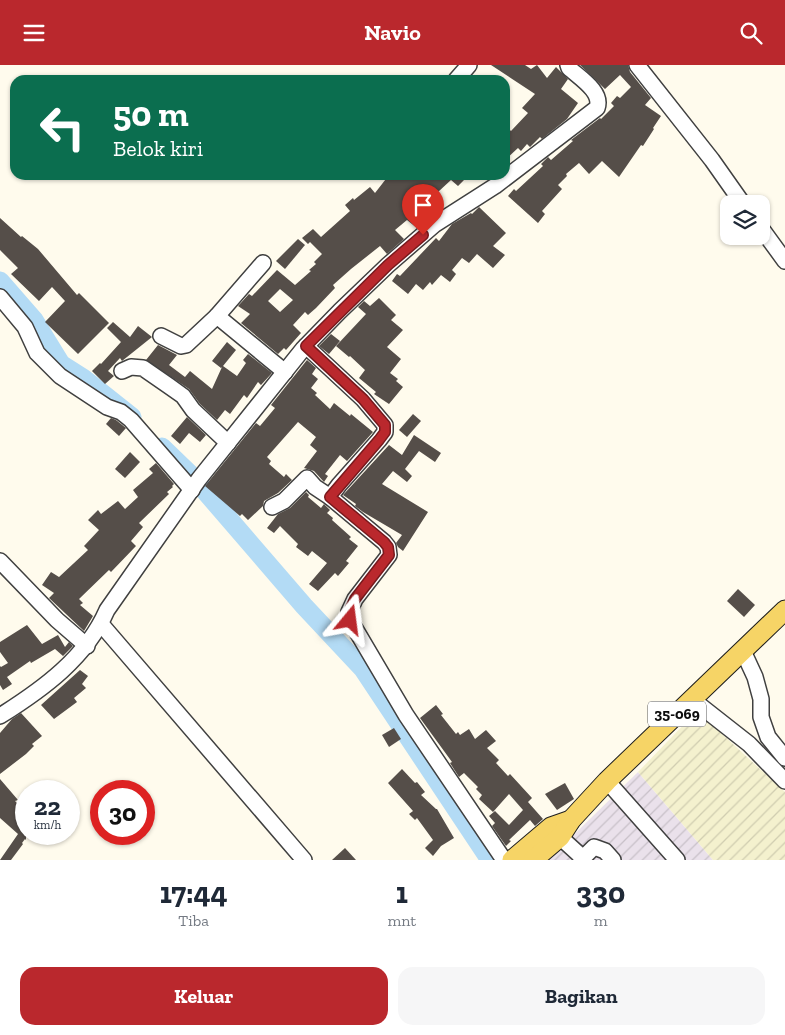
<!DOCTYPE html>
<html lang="id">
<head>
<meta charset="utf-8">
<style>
	body { margin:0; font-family:"Zilla Slab",serif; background:#f6f6f7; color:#1f2937; height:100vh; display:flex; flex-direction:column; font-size:19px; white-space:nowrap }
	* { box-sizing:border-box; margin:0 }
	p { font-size:16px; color:#747a83 }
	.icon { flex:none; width:28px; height:28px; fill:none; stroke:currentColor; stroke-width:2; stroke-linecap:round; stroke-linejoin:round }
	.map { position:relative; height:795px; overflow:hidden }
	.side { display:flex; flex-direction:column; background:#fff; flex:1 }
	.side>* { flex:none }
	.hud { position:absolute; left:10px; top:10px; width:500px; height:105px; border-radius:15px; box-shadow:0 1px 4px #0004; background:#0b6e4f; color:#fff; overflow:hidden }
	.controls { position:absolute; left:720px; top:130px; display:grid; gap:10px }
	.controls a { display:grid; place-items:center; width:50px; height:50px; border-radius:10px; background:#fff; box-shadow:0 1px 4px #0004; font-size:25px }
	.speed { position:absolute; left:15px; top:715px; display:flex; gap:10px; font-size:25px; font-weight:700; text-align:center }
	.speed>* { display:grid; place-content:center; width:65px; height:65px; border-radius:50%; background:#fff; box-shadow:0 1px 4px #0004; line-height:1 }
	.speed small { font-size:12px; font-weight:400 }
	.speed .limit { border:8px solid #d22; background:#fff; color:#111 }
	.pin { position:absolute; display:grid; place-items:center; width:42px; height:42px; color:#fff; margin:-51px -21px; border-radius:50% 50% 50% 0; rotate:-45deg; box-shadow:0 0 5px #0007 }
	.pin .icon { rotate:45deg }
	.me { position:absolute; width:55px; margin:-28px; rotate:16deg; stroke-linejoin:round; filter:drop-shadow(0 0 4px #0008) }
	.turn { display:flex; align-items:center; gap:18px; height:105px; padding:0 20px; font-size:22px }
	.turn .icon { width:65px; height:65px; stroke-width:2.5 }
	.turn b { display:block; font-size:35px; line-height:42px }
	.eta { display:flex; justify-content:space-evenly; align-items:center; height:85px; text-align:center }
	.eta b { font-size:30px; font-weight:700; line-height:35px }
	.primary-button { display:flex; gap:10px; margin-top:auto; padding:10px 20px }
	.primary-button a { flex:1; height:58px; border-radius:15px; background:#ba282d; color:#fff; font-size:20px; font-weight:700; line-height:58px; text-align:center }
	.primary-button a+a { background:#f6f6f7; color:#1f2937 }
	header { display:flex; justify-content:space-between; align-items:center; height:65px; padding:0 20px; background:#ba282d; color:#fff; font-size:22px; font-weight:700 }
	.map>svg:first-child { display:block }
	.industrial { fill:url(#industrial-furrows) }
	.farmland { fill:url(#farmland-furrows) }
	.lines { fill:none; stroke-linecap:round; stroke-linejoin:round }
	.river { stroke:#b3dbf5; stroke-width:19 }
	.building { fill:#554e49; fill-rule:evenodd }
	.minor-casing { stroke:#404040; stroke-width:18 }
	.major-casing { stroke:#1e1e1e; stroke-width:21 }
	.minor { stroke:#fff; stroke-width:15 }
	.major { stroke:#f6d466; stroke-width:19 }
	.route-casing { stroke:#791a1d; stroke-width:12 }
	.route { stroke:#ba282d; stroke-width:9 }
	.labels { text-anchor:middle; stroke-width:5; stroke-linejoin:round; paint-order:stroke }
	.shield { fill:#fff; stroke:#565656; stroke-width:1 }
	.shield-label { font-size:15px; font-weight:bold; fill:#0d0d0d }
</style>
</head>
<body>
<header><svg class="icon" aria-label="menu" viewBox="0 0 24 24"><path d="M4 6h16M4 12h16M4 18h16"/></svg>Navio<svg class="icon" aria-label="search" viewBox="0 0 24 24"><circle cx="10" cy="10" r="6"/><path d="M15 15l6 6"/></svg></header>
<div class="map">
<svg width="785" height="795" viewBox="0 0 785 795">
	<defs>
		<pattern id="industrial-furrows" width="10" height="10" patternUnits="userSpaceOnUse" patternTransform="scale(1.25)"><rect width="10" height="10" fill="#eae1eb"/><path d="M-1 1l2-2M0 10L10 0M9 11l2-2" fill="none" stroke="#c8c0c8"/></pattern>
		<pattern id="farmland-furrows" width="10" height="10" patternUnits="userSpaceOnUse" patternTransform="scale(1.25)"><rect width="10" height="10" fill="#f4f1ce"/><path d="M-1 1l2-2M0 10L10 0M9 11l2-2" fill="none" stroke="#d0cdb0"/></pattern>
	</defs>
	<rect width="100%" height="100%" fill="#fffbed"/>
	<path class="industrial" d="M638,707l75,88h-165z"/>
	<path class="farmland" d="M697,646l88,81v68h-72l-75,-88z"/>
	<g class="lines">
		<g class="river">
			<path d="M0,216l34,39 27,44 22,14 49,39"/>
			<path d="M162,382l30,29 112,130 59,63 127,191"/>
		</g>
	</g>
	<g class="building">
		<path d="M491,0h34l6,4 6,-4 10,13 9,-11 12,12 -7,10 17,14 -11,16 -25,20 -2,-2 -10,10 -3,-3 -6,7 -3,-3 -13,12v-35l6,6 17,-18 -6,-5 13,-14z"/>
		<path d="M580,0h48l2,7 21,26 -6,7 16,11 -8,12 1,1 -11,17 -2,-1 -22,32 -17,-16 -13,13 -10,-11 -13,11 1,2 -9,9 4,4 -20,22 3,3 -7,9 -30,-27 6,-7 2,2 27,-25 -2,-2 7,-7 3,3 22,-19 -2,-1 29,-22 1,1 13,-13 -3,-3 6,-7 3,2 11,-11 -11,-12 -15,14z"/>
		<path d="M389,110h71l4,5 -6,6 -7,-6 -13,12 1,1 -13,15 5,4 -14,16 -10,-8 -12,10 9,9 -17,15 -7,-8 -29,23 -18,16 2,3 -19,20 -8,7 -3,-3 -12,13 8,8 -15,17 -2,-2 -6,6 -37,-31 9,-9 -12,-8 11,-12 3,2 25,-26 18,15 16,-14 -2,-1 7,-6 -2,-2 8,-8 -12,-12 -2,2 -6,-6 11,-9 8,8 29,-26 -5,-6 8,-7 1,2 16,-13 5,6zM280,224l13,11 -13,12 -12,-11z"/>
		<path d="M479,142l27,26 -13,13 12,9 -12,13 -16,-14 -8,9 -7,-5 -10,12 4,4 -6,8 -9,-7 -9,10 -2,-3 -7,8 -7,-6 -8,10 -16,-13 5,-7 3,2 36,-38 3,3 13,-17 19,-11 1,1z"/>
		<path d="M0,153l21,19 1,-1 16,13 39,46 2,-2 30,30 -31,31 -33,-32 20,-21 -13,-14 -13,14 -28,-27 7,-6 -18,-18z"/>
		<path d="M298,174l7,6 -20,24 -9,-8z"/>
		<path d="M379,233l17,17 -5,5 12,10 -16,17 14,12 -11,14 8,6 -2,2 7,6 -14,17 -15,-10 2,-2 -17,-14 6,-8 -15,-14 -1,1 -13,-11 30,-32 -8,-7 6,-6 6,5z"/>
		<path d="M113,257l17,15 8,-11 14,11 -30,24 -2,-3 -12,13 6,5 -9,8 -13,-13 8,-8 1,1 20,-22 -14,-14z"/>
		<path d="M331,269l9,7 -11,13 -10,-8z"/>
		<path d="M227,277l9,8 -13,16 14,10 9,-13 -3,-3 5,-6 24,19 -11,12 -3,-3 -11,16 -3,-3 -14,19 -5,-4 -8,10 -17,-16 -11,-15 -43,-29 12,-15 19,10 -8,10 16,12 5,-6 22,18 10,-22 -1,1 -9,-7z"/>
		<path d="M307,295l9,8 -4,6 6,5 -7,9 6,5 -2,2 15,14 4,-6 16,13 1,-2 22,18 -26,29 -7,-6 -15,19 3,2 -4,6 -10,-11 -10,-3 13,-17 -7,-6 6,-8 -18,-15 -31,35 4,4 -2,3 15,13 2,-3 6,6 -14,13 -14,8 -1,5 -15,14 -6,-6 -2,2 -35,-30 51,-63 4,3 15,-18 -4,-3z"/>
		<path d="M413,349l8,7 -14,16 -8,-7z"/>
		<path d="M187,352l19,18 -6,7 -11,-9 -9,11 -9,-8z"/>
		<path d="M111,353l5,2 10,8 -7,8 -13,-12z"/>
		<path d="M414,370l27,18 -6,9 -16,-11 -14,18 7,7 -5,6 -14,-11 -11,13 46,28 -25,39 -5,-4 -2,-4 6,-8 -39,-23 -8,-6 1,-2 -13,-9 46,-50 13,10z"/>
		<path d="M130,387l10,10 -15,16 -10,-9z"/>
		<path d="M156,398l18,21 -2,2 1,1 -6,5 2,2 -30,29 4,4 -12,14 5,5 -25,26 -2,-2 -30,29 4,4 -3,2 13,11 -9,15 -35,-33 5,-5 -12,-8 9,-13 8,5 29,-27 -4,-4 15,-16 -11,-10 10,-10 3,4 17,-13 7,8 13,-12 -5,-7 20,-17 -4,-4z"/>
		<path d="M306,427l3,3 -1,2 13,11 3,-4 6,6 -3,3 6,5 -1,2 19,17 -2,2 9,7 -12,15 3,2 -11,13 -3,-3 -17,18 -9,-7 18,-21 -15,-12 -4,5 -12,-9 2,-3 -18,-18 -6,7 -7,-5 11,-14 12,-6z"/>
		<path d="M738,524l17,16 -11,12 -17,-16z"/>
		<path d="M27,560l15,19 16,-9 7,12 4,-5 4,4 -10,10 -8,-7 -24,14 -1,-2 -23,16 5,7 -9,6 -3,-5v-19l1,1 7,-4 -8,-11v-10z"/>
		<path d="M80,605l8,6 -6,8 4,4 -12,10 3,4 -23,17 -13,-14z"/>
		<path d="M436,640l7,9 -2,1 15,19 2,-2 2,3 9,-6 6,10 11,-9 10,11 -9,7 12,12 -3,3 12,13 2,-2 22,24 -4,4 15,17 -8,7 -5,-6 -21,20 2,1 -5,5 -14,-20 3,-3 -6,-7 6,-5 14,14 14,-15 -14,-16 -16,18 -14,-13 3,-4 -6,-6 2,-2 -14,-14 -5,4 -9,-14 2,-1 -32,-44z"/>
		<path d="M21,648l21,23 -10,8 2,2 -8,8 -26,20v-41l12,-14z"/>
		<path d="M394,663l7,11 -12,8 -7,-12z"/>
		<path d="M402,704l13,14 2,-1 8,10 -4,3 15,14h1l17,29 -13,8 -8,10 -8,-8 8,-8 -16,-22 -2,2 -6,-6 4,-3 -25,-28z"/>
		<path d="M0,714l18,21 -3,1 11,11v28l-1,-1 -3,4 1,1 -12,16h-11l18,-26 -18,-16z"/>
		<path d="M565,718l9,16 -17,11 -12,-16z"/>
		<path d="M345,783l11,12h-24z"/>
	</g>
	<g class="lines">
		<g class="minor-casing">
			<g id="minor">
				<path d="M637,0l75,95 31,44"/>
				<path d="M456,15l13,-15"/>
				<path d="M761,163l24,33"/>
				<path d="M0,232l25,30 12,26 23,23 47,31 14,5 10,8 61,70"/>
				<path d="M217,251l46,-53"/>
				<path d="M161,271l20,10 5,-1 31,-29 68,56"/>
				<path d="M306,281l57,53 22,26v7l-6,8 -40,45 -9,12 54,45 4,5 1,8 -34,44 -6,13 1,8 56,95 98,145"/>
				<path d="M122,306l9,-4 12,1 26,18 14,10 10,14 35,33"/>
				<path d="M272,442l12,-6 23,-23 8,9 15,10"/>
				<path d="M0,496l57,59 30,26"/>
				<path d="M101,559l203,236"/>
				<path d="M743,586l12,26 6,22v18l7,20 17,21"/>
				<path d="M693,635l56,44 36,37"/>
				<path d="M0,651c43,-27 86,-58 107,-106l92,-131 104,-130 37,-38 48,-46 46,-40 61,-39 102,-78c6,-16 -17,-30 -28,-40l-1,-3"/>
				<path d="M607,716l70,79"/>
				<path d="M560,772l23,21"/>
				<path d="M581,795l13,-13 11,4 8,9"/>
			</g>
		</g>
		<g class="major-casing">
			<g id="major">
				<path d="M512,795l39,-33 20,-7"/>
				<path d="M533,795l27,-23 11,-17 36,-39 178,-171"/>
			</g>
		</g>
		<use href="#minor" class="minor"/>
		<use href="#major" class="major"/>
	</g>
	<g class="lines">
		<g class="route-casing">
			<path id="route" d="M350,555l-1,-8 6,-13 34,-44 -1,-8 -4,-5 -54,-45 49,-57 6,-8v-7l-22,-26 -57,-53 82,-81 35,-30"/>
		</g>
		<use href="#route" class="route"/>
	</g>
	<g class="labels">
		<rect class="shield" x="648" y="636.5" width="58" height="25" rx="4"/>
		<g class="shield-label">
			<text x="677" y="654">35-069</text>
		</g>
	</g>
</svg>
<div class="controls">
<a><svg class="icon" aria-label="layers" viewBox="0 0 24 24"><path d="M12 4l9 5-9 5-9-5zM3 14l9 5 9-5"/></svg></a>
</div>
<div class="speed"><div>22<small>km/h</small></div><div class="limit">30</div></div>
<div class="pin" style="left:423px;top:170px;background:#d93025"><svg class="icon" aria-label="arrive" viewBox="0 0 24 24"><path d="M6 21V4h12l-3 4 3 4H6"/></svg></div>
<svg class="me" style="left:350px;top:555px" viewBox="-20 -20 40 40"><path d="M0-17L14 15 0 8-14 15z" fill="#ba282d" stroke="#fff" stroke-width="4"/></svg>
<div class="hud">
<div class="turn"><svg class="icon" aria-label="left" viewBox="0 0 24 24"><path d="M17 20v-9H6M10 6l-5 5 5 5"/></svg><div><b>50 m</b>Belok kiri</div></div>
</div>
</div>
<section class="side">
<div class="eta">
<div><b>17:44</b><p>Tiba</p></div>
<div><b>1</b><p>mnt</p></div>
<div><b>330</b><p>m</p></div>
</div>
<div class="primary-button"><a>Keluar</a><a>Bagikan</a></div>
</section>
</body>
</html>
